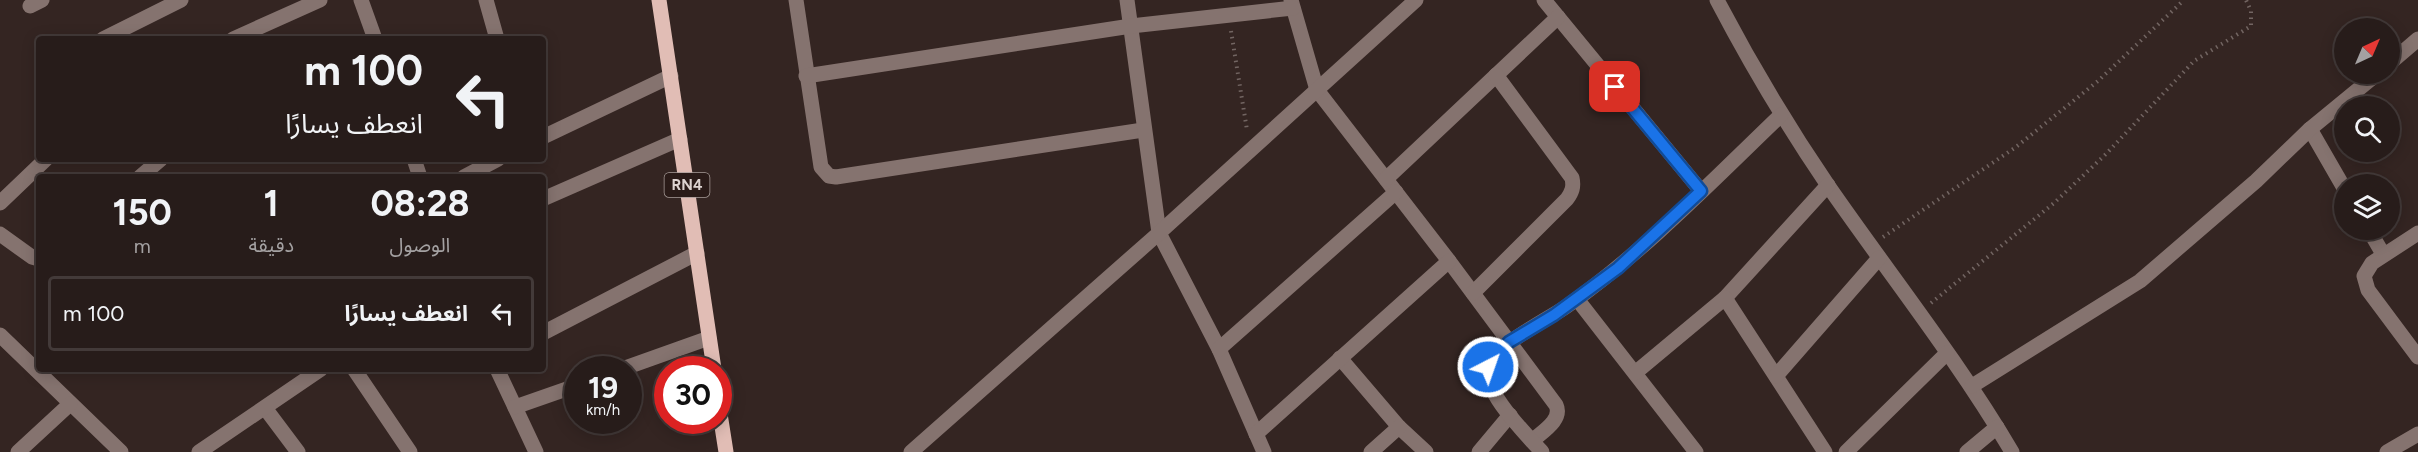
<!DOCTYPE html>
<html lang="ar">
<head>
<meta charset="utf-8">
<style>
	body { margin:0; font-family:Figtree,"Noto Sans Arabic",sans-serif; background:#332927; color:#f1f3f6; direction:rtl; height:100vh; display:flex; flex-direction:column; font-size:22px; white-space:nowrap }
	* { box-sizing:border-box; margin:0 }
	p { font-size:20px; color:#a4a1a2 }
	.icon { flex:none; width:33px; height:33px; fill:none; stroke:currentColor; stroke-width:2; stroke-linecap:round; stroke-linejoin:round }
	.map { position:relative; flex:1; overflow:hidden; direction:ltr }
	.sheet { position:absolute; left:36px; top:174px; width:510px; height:198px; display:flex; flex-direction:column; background:#271c1a; border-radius:6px; box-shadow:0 3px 15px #0003,0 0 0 2px #433a39; direction:rtl }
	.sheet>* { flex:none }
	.guide { position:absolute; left:36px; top:36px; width:510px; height:126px; border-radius:6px; box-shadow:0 3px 15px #0003,0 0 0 2px #433a39; direction:rtl; background:#271c1a; color:#f1f3f6; overflow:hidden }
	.needle { width:39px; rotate:44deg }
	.tools { position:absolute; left:2334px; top:18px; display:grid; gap:12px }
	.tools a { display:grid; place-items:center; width:66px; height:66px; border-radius:50%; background:#271c1a; box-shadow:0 3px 15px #0003,0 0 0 2px #433a39; font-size:30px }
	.speed { position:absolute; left:564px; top:356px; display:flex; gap:12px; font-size:30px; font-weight:700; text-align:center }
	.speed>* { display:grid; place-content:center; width:78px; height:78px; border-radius:50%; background:#271c1a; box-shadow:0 3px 15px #0003,0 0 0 2px #433a39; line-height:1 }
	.speed small { font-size:15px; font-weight:400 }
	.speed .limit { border:9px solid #d22; background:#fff; color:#111 }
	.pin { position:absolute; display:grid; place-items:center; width:51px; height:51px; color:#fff; margin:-26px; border-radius:12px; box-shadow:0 3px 9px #0006 }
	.me { position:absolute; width:66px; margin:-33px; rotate:41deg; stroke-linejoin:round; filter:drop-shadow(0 0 4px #0008) }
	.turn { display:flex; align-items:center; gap:21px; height:126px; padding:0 24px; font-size:27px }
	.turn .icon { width:78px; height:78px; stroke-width:2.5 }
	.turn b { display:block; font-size:42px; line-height:51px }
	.eta { display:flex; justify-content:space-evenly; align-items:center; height:102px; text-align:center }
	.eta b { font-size:36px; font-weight:700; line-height:42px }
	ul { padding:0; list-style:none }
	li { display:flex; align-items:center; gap:18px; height:75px; margin:0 12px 9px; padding:0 12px; border:3px solid #433a39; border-radius:6px }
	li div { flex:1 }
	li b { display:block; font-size:22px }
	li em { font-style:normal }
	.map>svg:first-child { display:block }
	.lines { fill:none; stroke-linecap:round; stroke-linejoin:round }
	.path { stroke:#726562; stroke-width:4; stroke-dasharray:1.5 4.5; stroke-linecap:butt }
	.minor { stroke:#85736f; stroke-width:15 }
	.major { stroke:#e1bdb5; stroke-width:15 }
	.route-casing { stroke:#114b97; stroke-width:15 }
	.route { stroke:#1a73e8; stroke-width:10 }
	.labels { text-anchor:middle; stroke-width:5; stroke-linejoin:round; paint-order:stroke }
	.shield { fill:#2a1b18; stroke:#a79c99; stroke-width:1.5 }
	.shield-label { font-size:15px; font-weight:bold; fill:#ddd3d0 }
</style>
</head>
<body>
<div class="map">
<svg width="2418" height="452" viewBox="0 0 2418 452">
	<rect width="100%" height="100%" fill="#342522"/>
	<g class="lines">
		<g class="path">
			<path d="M1231,31l16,99"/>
			<path d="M1883,237l133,-90 82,-66 86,-81"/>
			<path d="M1931,303l123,-100 52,-49 88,-93 57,-35v-15l-5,-11"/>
		</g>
		<g class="minor">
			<path d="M361,0l14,39"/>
			<path d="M486,0l11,39"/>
			<path d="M796,0l25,167 8,9 7,1 307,-47"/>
			<path d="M1127,0l32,233 60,116 45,103"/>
			<path d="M1291,0l26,90 132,171 107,144c7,15 -14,27 -24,36"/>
			<path d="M1544,0l157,191"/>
			<path d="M1717,0c34,65 71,127 112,187 61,88 128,172 183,265"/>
			<path d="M30,6l12,-6"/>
			<path d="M103,39l78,-39"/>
			<path d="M233,39l87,-39"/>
			<path d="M2390,63l28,-24"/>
			<path d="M806,76l325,-50 162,-18"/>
			<path d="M2310,129l34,59"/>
			<path d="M543,137l128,-61"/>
			<path d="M414,159l6,18"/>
			<path d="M140,177l21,-18"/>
			<path d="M464,177l34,-18"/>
			<path d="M1386,179l172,-162"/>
			<path d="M543,199l137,-60"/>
			<path d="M0,203l46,-44"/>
			<path d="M2369,230l14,24"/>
			<path d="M2418,233l-46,30 -8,13 4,14 50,67"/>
			<path d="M0,234l32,23 7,2"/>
			<path d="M1473,293l94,-94c5,-7 7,-12 5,-21l-76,-103"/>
			<path d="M1725,298l103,-113"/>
			<path d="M1577,299l119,153"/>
			<path d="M543,333l154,-80"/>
			<path d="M0,335l121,117"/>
			<path d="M1219,349l177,-157"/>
			<path d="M1340,358l59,69 27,25"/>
			<path d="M354,369l56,83"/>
			<path d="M497,369l39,83"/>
			<path d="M622,369l87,-31"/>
			<path d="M1635,373l90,-75 100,154"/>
			<path d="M1776,376l103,-118"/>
			<path d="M1972,386l168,-105 116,-100 54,-52 67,-55"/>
			<path d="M515,407l63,-22"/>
			<path d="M265,408l33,44"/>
			<path d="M1256,434l193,-173"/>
			<path d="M18,452l52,-48"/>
			<path d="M199,452l122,-83"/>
			<path d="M911,452l248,-219 257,-233"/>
			<path d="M1371,452l28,-25"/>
			<path d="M1479,452l31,-37"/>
			<path d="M1542,452c-16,-18 -61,-62 -54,-86 7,-21 61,-47 79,-60 78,-55 145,-125 214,-191"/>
			<path d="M1846,452l101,-99"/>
			<path d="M1967,452l30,-25"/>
			<path d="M2387,452l31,-18"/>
		</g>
		<g class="major">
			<path d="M659,0l55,369"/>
			<path d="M718,401l8,51"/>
		</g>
	</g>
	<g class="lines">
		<g class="route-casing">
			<path id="route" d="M1488,367l3,-7 18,-18 45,-27 64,-47 83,-77 -86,-104"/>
		</g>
		<use href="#route" class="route"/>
	</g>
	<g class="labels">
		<rect class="shield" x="664.5" y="173" width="45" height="24" rx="4.5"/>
		<g class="shield-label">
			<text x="687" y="190">RN4</text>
		</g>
	</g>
</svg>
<div class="tools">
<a><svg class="needle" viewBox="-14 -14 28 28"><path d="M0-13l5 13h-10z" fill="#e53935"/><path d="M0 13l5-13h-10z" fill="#a4a1a2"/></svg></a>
<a><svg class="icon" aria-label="search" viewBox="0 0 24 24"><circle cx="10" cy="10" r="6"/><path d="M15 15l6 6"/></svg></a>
<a><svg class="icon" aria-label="layers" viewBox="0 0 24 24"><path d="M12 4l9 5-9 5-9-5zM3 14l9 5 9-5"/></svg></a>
</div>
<div class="speed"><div>19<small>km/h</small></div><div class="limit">30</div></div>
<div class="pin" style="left:1615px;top:87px;background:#d93025"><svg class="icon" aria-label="arrive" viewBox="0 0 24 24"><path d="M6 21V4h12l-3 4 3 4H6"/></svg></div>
<svg class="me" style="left:1488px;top:367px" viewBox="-20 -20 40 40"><circle r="17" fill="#1a73e8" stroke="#fff" stroke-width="3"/><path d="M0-11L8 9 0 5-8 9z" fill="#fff"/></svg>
<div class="guide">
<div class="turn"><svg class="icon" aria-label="left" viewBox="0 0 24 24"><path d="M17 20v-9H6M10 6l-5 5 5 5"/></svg><div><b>100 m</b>انعطف يسارًا</div></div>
</div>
<section class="sheet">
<div class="eta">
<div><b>08:28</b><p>الوصول</p></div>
<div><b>1</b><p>دقيقة</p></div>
<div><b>150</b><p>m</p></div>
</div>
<ul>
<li><svg class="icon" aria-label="left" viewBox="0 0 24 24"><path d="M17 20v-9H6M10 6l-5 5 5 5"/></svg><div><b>انعطف يسارًا</b></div><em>100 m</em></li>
</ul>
</section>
</div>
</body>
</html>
